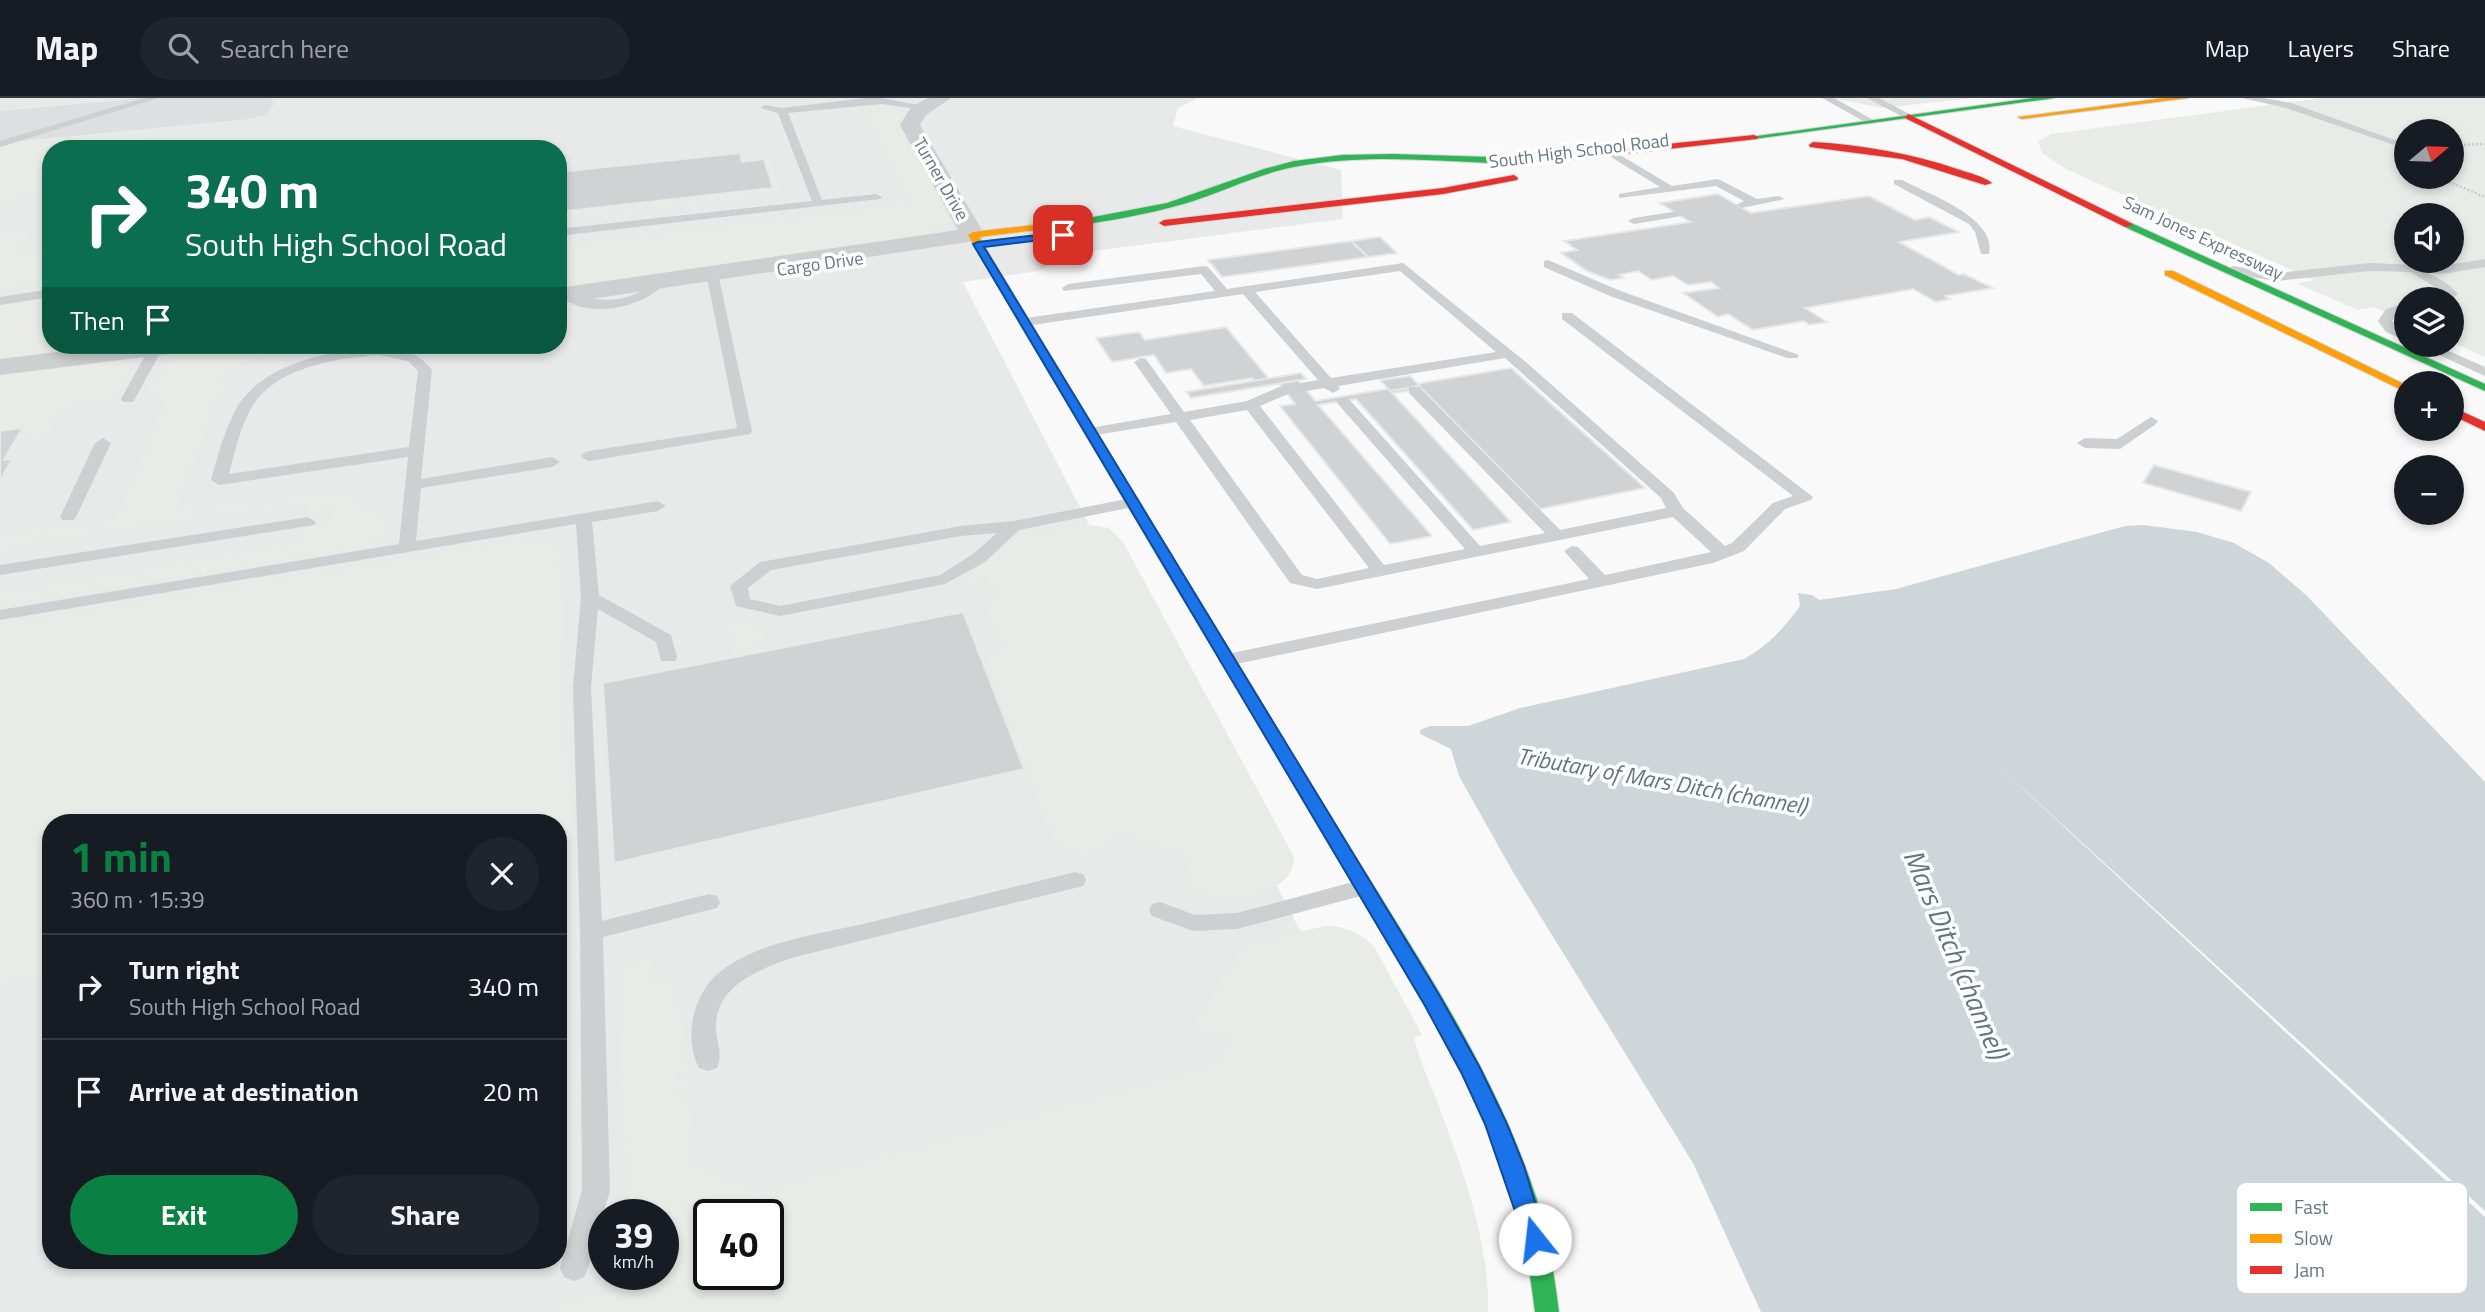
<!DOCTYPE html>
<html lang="en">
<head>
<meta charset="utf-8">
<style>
	body { margin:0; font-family:"Titillium Web",sans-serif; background:#20242c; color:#f1f3f6; height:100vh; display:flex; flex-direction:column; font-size:26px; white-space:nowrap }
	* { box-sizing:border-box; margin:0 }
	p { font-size:23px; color:#9ea1a6 }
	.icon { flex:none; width:38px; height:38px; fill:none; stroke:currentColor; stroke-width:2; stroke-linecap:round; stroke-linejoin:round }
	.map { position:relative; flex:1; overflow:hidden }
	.side { position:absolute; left:42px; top:716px; width:525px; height:455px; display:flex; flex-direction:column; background:#171b24; border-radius:28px; box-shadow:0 4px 10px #0003 }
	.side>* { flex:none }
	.top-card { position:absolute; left:42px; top:42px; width:525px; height:214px; border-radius:28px; box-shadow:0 4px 10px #0003; background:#0b6e4f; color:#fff; overflow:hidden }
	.needle { width:46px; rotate:71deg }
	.buttons { position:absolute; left:2394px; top:21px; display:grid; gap:14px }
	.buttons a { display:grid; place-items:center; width:70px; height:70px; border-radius:50%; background:#171b24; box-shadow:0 4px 10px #0003; font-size:35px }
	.speed { position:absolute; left:588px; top:1101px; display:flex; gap:14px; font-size:35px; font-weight:700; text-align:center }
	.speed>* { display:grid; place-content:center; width:91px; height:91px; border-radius:50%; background:#171b24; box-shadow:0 4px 10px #0003; line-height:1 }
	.speed small { font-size:18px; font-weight:400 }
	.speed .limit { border:4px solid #111; border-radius:10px; background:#fff; color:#111 }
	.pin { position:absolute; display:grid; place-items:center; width:60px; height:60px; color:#fff; margin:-30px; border-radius:14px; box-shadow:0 4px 10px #0006 }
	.me { position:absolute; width:77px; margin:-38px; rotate:344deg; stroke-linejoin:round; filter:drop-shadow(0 0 5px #0008) }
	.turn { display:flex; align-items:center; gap:24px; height:147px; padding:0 28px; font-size:32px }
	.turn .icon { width:91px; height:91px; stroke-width:2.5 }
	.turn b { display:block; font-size:49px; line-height:60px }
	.then { display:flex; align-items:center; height:66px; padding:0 28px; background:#0003; gap:14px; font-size:26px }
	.round { display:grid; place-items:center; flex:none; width:74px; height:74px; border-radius:37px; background:#20242c }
	.summary { display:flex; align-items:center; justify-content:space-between; height:119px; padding:0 28px }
	h1 { font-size:42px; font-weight:700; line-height:52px; color:#0b8043 }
	.cta { display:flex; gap:14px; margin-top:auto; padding:14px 28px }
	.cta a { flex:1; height:80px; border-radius:42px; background:#0b8043; color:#fff; font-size:28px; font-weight:700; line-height:80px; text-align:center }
	.cta a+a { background:#20242c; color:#f1f3f6 }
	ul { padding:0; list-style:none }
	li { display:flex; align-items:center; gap:21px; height:105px; padding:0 28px; border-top:2px solid #363941 }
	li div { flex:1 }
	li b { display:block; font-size:26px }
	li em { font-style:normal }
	header { display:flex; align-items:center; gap:42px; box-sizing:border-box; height:98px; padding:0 35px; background:#171b24; border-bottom:2px solid #363941 }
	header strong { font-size:33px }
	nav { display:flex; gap:38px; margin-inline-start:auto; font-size:24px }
	.search { width:490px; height:63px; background:#20242c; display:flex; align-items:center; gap:18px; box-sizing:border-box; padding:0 24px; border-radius:38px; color:#9ea1a6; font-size:26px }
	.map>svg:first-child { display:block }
	.built { fill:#e8e9e9; fill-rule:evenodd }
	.green { fill:#e8ebe6; fill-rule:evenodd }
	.water { fill:#ced6d9 }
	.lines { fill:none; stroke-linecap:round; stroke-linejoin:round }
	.taxiway { fill:#dedfe0; fill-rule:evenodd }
	.building { fill:#d0d2d3; stroke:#e8e8e8; stroke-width:2 }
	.fast-casing { stroke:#d5d6d7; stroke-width:2 }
	.slow-casing { stroke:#d5d6d7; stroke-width:2 }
	.jam-casing { stroke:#d5d6d7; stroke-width:2 }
	.path { stroke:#cbcccd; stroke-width:2.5; stroke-dasharray:2 2; stroke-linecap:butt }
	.lane { fill:#cecfd0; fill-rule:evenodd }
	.street { fill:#cecfd0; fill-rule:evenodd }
	.fast { fill:#30b455; fill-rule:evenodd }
	.slow { fill:#ff9f0a; fill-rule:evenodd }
	.jam { fill:#e5322d; fill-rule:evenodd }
	.route { fill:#1a73e8; stroke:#114b97; stroke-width:2 }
	.labels { text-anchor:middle; stroke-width:7; stroke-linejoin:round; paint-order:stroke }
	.far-street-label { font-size:18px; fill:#657683; stroke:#fff }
	.water-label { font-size:23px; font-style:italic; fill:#60757c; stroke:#fff }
	.near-water-label { font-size:28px; font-style:italic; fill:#60757c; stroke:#fff }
	.key { fill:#fff; stroke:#d1d6da; stroke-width:2 }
	.key-label { font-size:19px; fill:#657683 }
</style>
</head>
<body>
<header>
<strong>Map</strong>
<div class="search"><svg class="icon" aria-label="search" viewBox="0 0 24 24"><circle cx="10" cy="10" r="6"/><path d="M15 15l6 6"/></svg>Search here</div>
<nav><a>Map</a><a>Layers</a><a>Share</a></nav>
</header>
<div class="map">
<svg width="2485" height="1214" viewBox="0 0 2485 1214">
	<rect width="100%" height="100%" fill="#f9f9f9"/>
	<g class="built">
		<path d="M0,0h1198l-20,10 -5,18 168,44 2,49 -273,35 -31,17 -76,11 430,827 65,203h-1458zM51,51h507v196h-507zM51,724h507v438h-507zM604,1116h59v60h-59zM709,1116h59v60h-59z"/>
		<path d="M1832,0h140l-90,10z"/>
	</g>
	<g class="green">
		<path d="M56,0h82l-38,10 -87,8 -13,-2z"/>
		<path d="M2322,0h163v259l-33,-15v-43h-46v23l-32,-15 -16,3 -60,-26 16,-4 -248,-111 -24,-16 -4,-12 14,-7zM2406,33h46v46h-46zM2406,117h46v46h-46z"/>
		<path d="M867,8l33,4 4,3 -5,13 51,90 -5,10 -27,11 -360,54v-46l353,-42 -47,-94h-17z"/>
		<path d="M130,27l12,2 8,6 -9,16h-90v43l-34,6 -17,8v-55l50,-18z"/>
		<path d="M768,58l13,39 -129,15 -1,-8 123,-14 -8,-28 -24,2v-4z"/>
		<path d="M647,104l1,9 -90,10v-9z"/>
		<path d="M0,133l29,1 -17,23 39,-4v22l-7,11 -42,5 -2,3z"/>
		<path d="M45,200l-20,28 26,-3v22h77l-128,16v-56z"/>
		<path d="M227,247h68l-4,6 -44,11 -21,11 -20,45 3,2 -33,88 165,-14 57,36 -35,17 -363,59v-14l300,-49 8,-14 25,-4 3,-15 -27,3 3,-12 -312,47v-12l117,-17 52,-124 -15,1 -7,-3c25,-41 33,-42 80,-48z"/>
		<path d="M110,263l11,1 9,5 -13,30 -5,3 -51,9 -16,27 -30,4 -15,-9v-57z"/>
		<path d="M1083,426l26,4 14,14 170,313c9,46 -100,56 -111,25l14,-20 -81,-28c-4,5 -9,13 -15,17 -13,10 -37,1 -46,-10l-68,-174 17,-21 -19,-44 14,-8 -11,-18 -10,3 10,11 -21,-9 48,-42z"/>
		<path d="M537,439l18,5 4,7 13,311 1,135 -15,4v-177h-507v152l-51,11v-361z"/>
		<path d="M740,523l27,9 -9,10 3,12 -25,5 -9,-30 2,-4z"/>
		<path d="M1325,828c21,0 36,7 50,22l47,87 -8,3c6,25 17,46 26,71 23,63 50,134 48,203h-960l101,-26v-12h34v-60h-36l-8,-251 31,-4 4,25 22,-8 10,94 -13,3 2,12 13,-1v2l-10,2 2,11 8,-1 6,66 60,29 464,-130 14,-26 -29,-8 -6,-7 45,-73 7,-5zM709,1116h59v60h-59z"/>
	</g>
	<path class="water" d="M2144,427l53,7 37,11 35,20 37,32 179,187v429l-491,-449 491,455v95h-724l-68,-149 -180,-291 -54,-96 -8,-27 -31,-15v-4l10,-4h38l52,-18 224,-49c25,-14 39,-30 56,-53l-2,-13 14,2 7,5 77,-11 229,-63z"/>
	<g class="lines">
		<path class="taxiway" d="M144,0h126l4,6 -8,11 -18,4 -248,24v-32z"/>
	</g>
	<g class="building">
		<path d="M740,55l2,9 22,-3 9,29 -215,24v-40z"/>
		<path d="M1718,96l33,19 118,-17 46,24 14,-3 30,15 -60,10 60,33 5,-1 29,14 -48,8 5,3 -14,3 -23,-13 -108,19 22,14 -18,3 -5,-4 -51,9 -25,-16 -10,3 -35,-24 36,-5 -8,-6 -23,3 -15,-9 -21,4 -14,-9 -19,4 5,3 -14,2 -23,-9 -26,-18 16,-3 -13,-9 126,-19 -30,-19z"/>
		<path d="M1380,139l17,16 -29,4 -17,-16z"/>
		<path d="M1351,143l17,16 -146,20 -14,-17z"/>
		<path d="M1226,229l43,52 -15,2 -2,-3 -48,8 -13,-17 -25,4 -12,-18 -42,7 -16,-24 43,-6 6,8z"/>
		<path d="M1511,270l134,120 -105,21 -118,-120 -30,4 119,129 -38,8 -117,-131 -38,6 114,131 -42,8 -110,-138 15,-2 -17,-22 19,-3 18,22z"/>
		<path d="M1301,275l5,6 -115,19 -5,-6z"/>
		<path d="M1410,278l10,10 -30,5 -10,-11z"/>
		<path d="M22,330l-18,32 8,-1 -12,22v-50z"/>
		<path d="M2154,367l97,27 -10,19 -98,-28z"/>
		<path d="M963,514l61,157 -410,94 -11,-180z"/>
	</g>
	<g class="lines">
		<g class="fast-casing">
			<g id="fast">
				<path d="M2033,0h22l-301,41 -4,-2z"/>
				<path d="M1392,56l99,3 4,3 -4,3c-66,-3 -132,-9 -197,4 -37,7 -71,25 -107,36 -44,13 -90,20 -136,26l-5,-3 121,-23 97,-34 30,-8 48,-6z"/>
				<path d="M2125,125h6l354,161v7l-360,-164z"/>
				<path d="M1360,774l6,2c65,103 132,207 170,323 12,38 18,76 23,115h-24c-5,-38 -10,-74 -20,-110 -32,-118 -103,-221 -164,-324l3,-4z"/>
			</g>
		</g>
		<g class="slow-casing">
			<g id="slow">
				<path d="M2164,0h24l-166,21 -4,-2z"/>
				<path d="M1051,125l3,1v4l-75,9 203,337 -2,3h-10l-2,-3 -200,-339 5,-3z"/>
				<path d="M2165,173h8l233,114v7l-241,-117z"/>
			</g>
		</g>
		<g class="jam-casing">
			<g id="jam">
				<path d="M1908,16l223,109 2,2 -8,2 -220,-109z"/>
				<path d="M1754,37l4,2 -1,2 -196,22 -70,2 -4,-3 4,-3 70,-2z"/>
				<path d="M1813,44c49,3 97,11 144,27 12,4 26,7 35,14l-7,2 -83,-26 -92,-12 -1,-2z"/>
				<path d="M1514,77l4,3 -1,2 -74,14 -279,32 -5,-3 5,-3 279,-32z"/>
				<path d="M2452,309l33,15v9l-33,-16z"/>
				<path d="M1175,472l7,4 184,300 3,4 -3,4h-12l-186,-308z"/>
			</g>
		</g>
		<g class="path">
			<path d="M2452,47l33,-1"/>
			<path d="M2438,79l47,20"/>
		</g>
		<g class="lane">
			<path d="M144,0h15l-159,49v-6z"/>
			<path d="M865,0h17l47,9 -5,3 -42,-6 -94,9 34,87 54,-6 6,3 -2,2 -322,37v-7l254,-28 -34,-88 -18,-5 5,-3 17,3z"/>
			<path d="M1822,0h12l41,23 -8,2z"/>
			<path d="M1867,0h12l34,18 -8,2z"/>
			<path d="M2242,0h22l27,5 115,41 -9,2 -111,-38z"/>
			<path d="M1610,51l62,37 46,-7 39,20 22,-3 6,3 -43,9 -6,-3 8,-4 -28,-15 -97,12v-4l41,-7 -54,-33v-4z"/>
			<path d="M1894,82h8c26,14 96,38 87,74h-8l-6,-22 -6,-8 -75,-40z"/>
			<path d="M1678,113l4,1v4l-48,8 -6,-3 6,-3z"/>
			<path d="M2485,161v8l-43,7 -15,-1c13,6 22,10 31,21l-6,4 -41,-26 -42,-1 -93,10 -43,-7 -6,-4 6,-4 43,7 93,-10 73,3z"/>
			<path d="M1548,162l70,30 181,65 -2,3h-10l-177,-62 -66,-29v-6z"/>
			<path d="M1403,165l124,100 147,130 9,15 42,38 7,-3 41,-40 20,-7 -231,-177v-6h10l241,184 -2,3 -26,9 -41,42 -31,12 -486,103 -7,-2 -2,-4 2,-4 7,-2 362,-75 -25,-28 8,-5 6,1 27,28 106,-23 -38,-35 -356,72 -27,-6 -114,-161 -86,14 -7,-4 7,-4 81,-14 -37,-52 7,-4 5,1 38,53 63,-11 32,-14 39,-7 -75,-86 -217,32 -7,-4 7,-4 189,-27 -14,-17 -137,17 -2,-3 6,-4 136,-18 4,1 19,22zM1400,173l96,81 -165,26 -76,-86zM1505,260l156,140 5,10 -106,22 -141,-143h-10v6l136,140 -65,13 -132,-148h-10l-2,3 2,3 127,145 -81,16 -124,-159 28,-12 36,-6 9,5 7,-4 -2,-3zM1247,312l122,158 -52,11 -15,-4 -112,-155z"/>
			<path d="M713,176l6,4 33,153 -2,3 -161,27 -5,-2 -3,-3 3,-3 5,-2 148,-23 -30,-150z"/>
			<path d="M661,179l6,4c-22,27 -81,40 -108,14l6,-4c25,8 46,14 72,2 9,-5 15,-13 24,-16z"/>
			<path d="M51,191v8l-51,8v-8z"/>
			<path d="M2406,205v8l-10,4 -4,6 14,11v9l-20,-9 -8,-11 8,-12z"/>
			<path d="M151,247h8l4,3 -30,54h-10l-2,-3z"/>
			<path d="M2417,247h18l50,22v9z"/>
			<path d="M379,249c23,2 39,5 53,23l-11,109 131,-22 8,5 -8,5 -131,21 -5,53 242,-40 8,5 -8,5 -66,11 7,73 72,40 6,22 -2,4h-14l-5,-19 -58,-33 -7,78 11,234 107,-27 8,2 3,6 -3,6 -114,29 7,253 -22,78 -4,9 -10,4 -10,-4 -4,-9 22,-78 -2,-258 -7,-245 8,-90 -5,-73 -576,96v-10l399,-66 9,-87 -189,28 -8,-5c7,-24 13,-49 25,-71 27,-47 94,-58 143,-62zM379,257l29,6 10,10 -9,76 -180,27c6,-23 11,-47 23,-67 23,-40 86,-49 127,-52z"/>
			<path d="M2151,319l7,4 -2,3 -36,25 -35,-1 -8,-5 8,-5 32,1z"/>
			<path d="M103,340l8,5 -35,74 -2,3h-12l-2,-3 35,-74z"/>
			<path d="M1132,400l6,2 2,3 -2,3 -119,24 -34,32 -40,22 -165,32 -44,-10 -6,-20 30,-24 6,-1 195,-35 53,-5zM997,435l-24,21 -33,21 -160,31 -30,-7 -2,-11 23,-18 190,-34z"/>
			<path d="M308,419l8,5 -2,3 -314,50v-10z"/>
			<path d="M1075,774l8,2 3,6 -3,6 -288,71c-35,12 -81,28 -79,73 1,13 7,26 1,38l-9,3 -9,-3c-16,-31 -6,-75 22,-97 39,-30 99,-37 146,-48 69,-17 139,-34 208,-51z"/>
			<path d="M1364,781l8,2 3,6 -3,6 -135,36 -44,2 -41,-15 -3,-6 3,-6 8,-2 35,13 42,-2z"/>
		</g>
		<g class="street">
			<path d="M928,0h23l-25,17 -6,10 65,110 -4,5 -423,64v-16l400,-58 -58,-105 11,-18z"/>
			<path d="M113,247h77l-3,6 -10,2 -177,22v-16z"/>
		</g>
		<use href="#fast" class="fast"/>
		<use href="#slow" class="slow"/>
		<use href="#jam" class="jam"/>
	</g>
	<path class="route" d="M1063,134l5,3 -2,2 -82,10 454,746 41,73 28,58 17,42 22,73 -3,7 -8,3 -8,-3 -42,-122 -23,-50 -38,-70 -451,-760 5,-2z"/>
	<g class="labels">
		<g class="far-street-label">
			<text transform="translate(1579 53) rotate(-7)" y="6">South High School Road</text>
			<text transform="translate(941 81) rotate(60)" y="6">Turner Drive</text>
			<text transform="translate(2203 140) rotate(25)" y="6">Sam Jones Expressway</text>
			<text transform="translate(820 166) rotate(-8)" y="6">Cargo Drive</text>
		</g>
		<g class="water-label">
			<text transform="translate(1662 683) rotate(10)" y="8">Tributary of Mars Ditch (channel)</text>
		</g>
		<g class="near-water-label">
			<text transform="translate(1956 856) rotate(67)" y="10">Mars Ditch (channel)</text>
		</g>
	</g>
	<rect x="2236" y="1084" width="232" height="112" rx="10" class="key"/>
	<rect x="2250" y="1105" width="32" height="8" fill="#30b455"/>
	<rect x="2250" y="1136" width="32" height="9" fill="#ff9f0a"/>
	<rect x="2250" y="1168" width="32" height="8" fill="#e5322d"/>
	<g class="key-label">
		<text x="2294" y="1116">Fast</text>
		<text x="2294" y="1147">Slow</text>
		<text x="2294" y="1179">Jam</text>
	</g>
</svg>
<div class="buttons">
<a><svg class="needle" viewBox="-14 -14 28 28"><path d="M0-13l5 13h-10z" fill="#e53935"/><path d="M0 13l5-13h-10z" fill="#9ea1a6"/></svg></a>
<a><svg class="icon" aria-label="sound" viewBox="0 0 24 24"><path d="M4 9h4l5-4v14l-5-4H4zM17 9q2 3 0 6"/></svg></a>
<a><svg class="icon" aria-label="layers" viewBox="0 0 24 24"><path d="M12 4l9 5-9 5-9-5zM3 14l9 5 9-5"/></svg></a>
<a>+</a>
<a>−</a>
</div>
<div class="speed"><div>39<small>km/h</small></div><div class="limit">40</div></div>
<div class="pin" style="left:1063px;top:137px;background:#d93025"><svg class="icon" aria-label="arrive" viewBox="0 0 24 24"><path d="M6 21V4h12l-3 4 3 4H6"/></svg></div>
<svg class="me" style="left:1535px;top:1141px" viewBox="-20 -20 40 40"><circle r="19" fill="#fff"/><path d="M0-13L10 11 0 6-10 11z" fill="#1a73e8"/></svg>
<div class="top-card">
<div class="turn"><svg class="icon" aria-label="right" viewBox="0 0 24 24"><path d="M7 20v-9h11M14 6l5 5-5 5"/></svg><div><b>340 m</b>South High School Road</div></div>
<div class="then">Then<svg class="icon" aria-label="arrive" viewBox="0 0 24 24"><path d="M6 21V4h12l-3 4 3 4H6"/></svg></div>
</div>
<section class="side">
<div class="summary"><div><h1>1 min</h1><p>360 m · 15:39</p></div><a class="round"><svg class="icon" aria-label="close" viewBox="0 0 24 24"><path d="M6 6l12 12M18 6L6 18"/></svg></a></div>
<ul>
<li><svg class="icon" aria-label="right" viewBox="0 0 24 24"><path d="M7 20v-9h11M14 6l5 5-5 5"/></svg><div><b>Turn right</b><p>South High School Road</p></div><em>340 m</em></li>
<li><svg class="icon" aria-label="arrive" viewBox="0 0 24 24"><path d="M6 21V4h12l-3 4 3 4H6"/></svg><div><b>Arrive at destination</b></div><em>20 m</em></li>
</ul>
<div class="cta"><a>Exit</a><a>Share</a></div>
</section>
</div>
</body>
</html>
